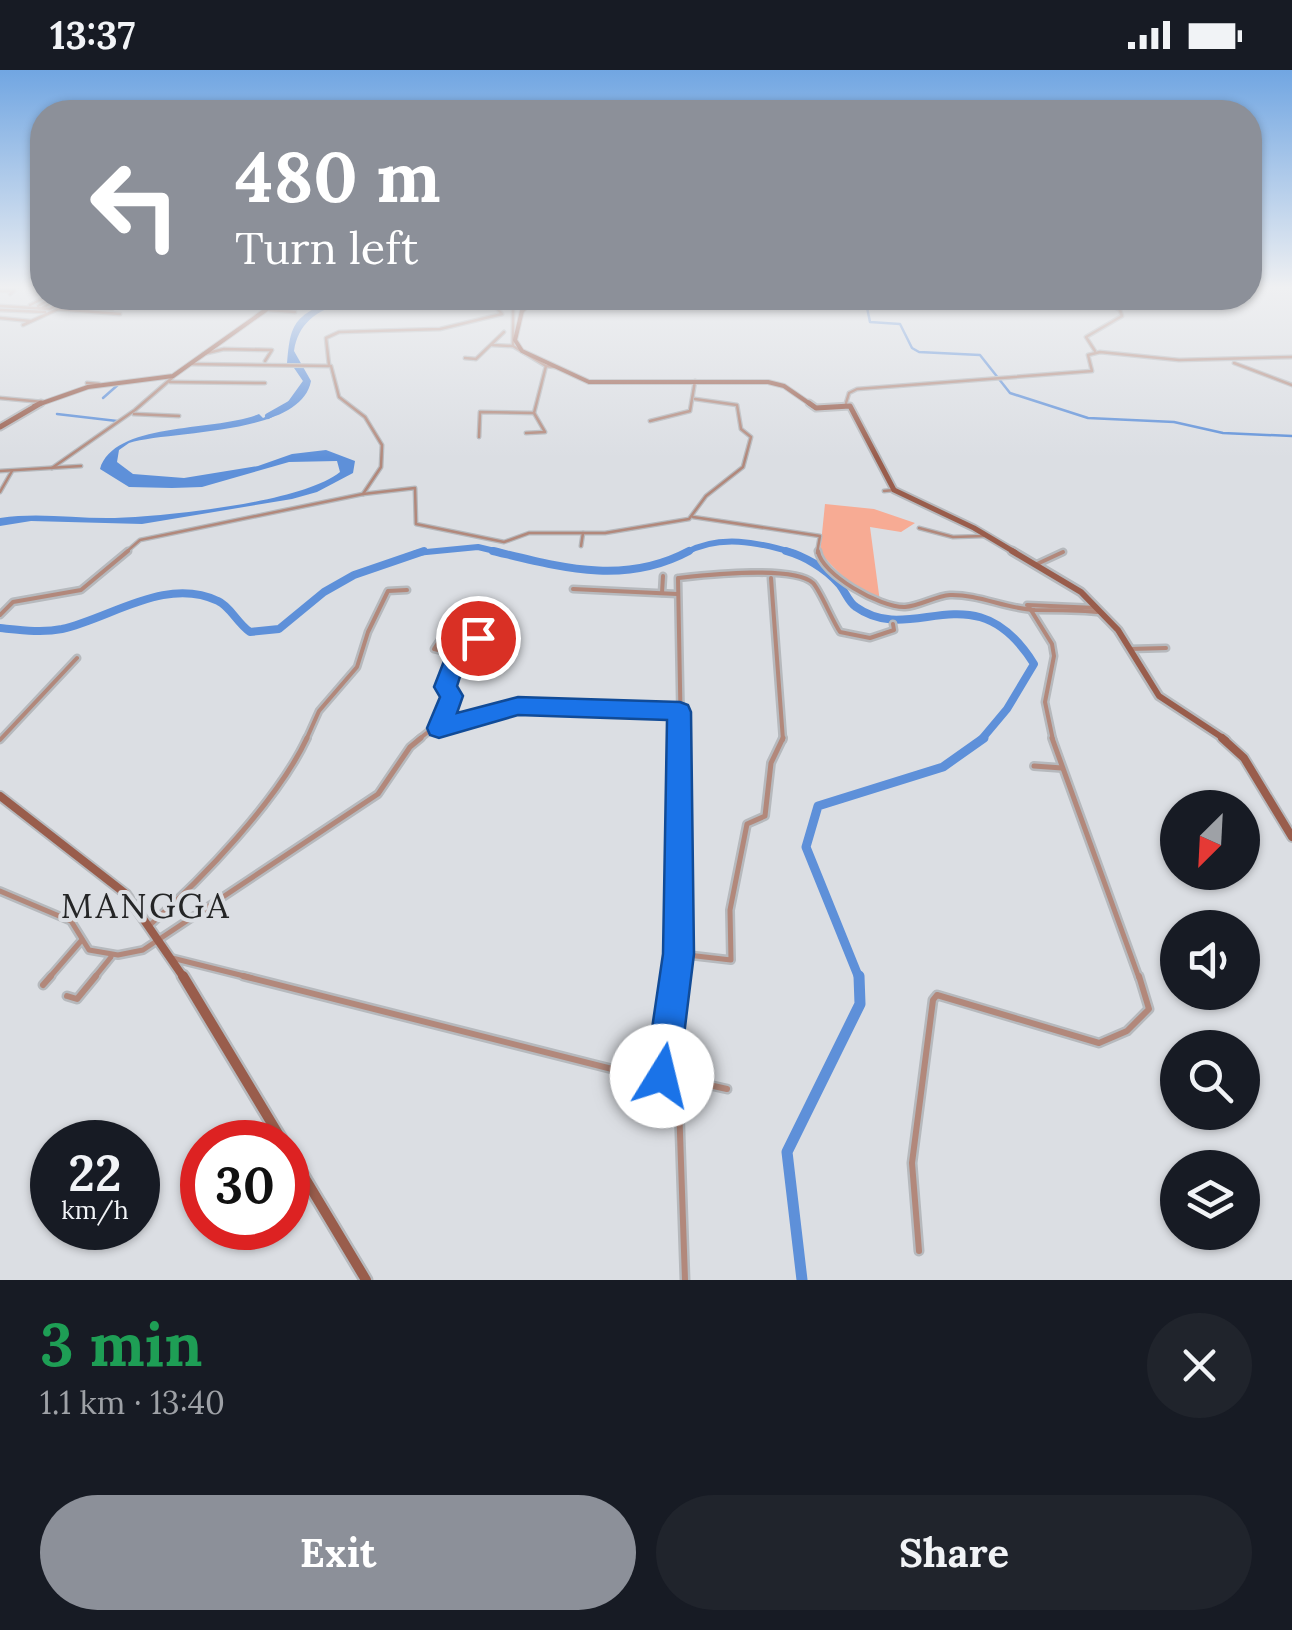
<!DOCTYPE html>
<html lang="en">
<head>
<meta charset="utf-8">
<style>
	body { margin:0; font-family:Lora,serif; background:#20242c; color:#f1f3f6; height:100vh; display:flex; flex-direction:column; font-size:38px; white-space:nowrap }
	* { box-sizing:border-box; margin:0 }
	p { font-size:32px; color:#9ea1a6 }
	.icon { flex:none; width:55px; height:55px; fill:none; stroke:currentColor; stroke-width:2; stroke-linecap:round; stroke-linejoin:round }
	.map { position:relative; height:1210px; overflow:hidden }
	.panel { display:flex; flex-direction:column; background:#171b24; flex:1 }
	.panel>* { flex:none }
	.top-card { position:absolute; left:30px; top:30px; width:1232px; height:210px; border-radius:40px; box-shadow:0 2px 8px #0004; background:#8c9099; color:#fff; overflow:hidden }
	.needle { width:65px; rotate:204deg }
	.buttons { position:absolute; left:1160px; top:720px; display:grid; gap:20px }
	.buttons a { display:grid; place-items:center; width:100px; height:100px; border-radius:50%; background:#171b24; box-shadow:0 2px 8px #0004; font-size:50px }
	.speed { position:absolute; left:30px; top:1050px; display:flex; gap:20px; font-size:50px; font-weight:700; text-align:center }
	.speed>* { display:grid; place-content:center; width:130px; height:130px; border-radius:50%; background:#171b24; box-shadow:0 2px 8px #0004; line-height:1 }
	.speed small { font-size:25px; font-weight:400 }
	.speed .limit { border:15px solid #d22; background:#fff; color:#111 }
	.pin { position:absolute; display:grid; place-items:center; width:85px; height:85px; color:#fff; margin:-42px; border:5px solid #fff; border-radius:50%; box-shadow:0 2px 10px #0007 }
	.me { position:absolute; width:110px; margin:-55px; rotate:9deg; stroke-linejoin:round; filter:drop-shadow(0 0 8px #0008) }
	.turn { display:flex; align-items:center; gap:35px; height:210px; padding:0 40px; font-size:45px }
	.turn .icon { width:130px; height:130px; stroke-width:2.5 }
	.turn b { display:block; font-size:70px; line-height:85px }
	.round { display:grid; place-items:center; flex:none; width:105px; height:105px; border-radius:52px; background:#20242c }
	.overview { display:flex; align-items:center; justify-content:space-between; height:170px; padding:0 40px }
	h1 { font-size:60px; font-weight:700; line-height:75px; color:#1e9e55 }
	.primary-button { display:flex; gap:20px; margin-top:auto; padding:20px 40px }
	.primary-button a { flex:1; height:115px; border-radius:60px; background:#8c9099; color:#fff; font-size:40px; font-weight:700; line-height:115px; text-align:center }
	.primary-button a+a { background:#20242c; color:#f1f3f6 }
	.status { display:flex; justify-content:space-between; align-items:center; height:70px; padding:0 50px; background:#171b24; direction:ltr }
	.status svg { height:28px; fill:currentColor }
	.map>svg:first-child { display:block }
	.green { fill:#f7ab94 }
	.water { fill:#5e90d9 }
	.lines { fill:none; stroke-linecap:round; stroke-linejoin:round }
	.stream { stroke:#5e90d9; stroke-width:2.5 }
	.river-far4 { stroke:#5e90d9; stroke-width:5 }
	.river-far3 { stroke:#5e90d9; stroke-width:6 }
	.river-far2 { stroke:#5e90d9; stroke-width:8 }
	.river-far1 { stroke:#5e90d9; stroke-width:9 }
	.river { stroke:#5e90d9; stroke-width:11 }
	.street-far3-casing { stroke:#b6b9bd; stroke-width:5 }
	.street-far2-casing { stroke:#b6b9bd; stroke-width:9 }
	.street-far1-casing { stroke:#b6b9bd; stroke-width:10 }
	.street-casing { stroke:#b6b9bd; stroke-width:11 }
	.secondary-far4-casing { stroke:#b6b9bd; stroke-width:6 }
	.secondary-far3-casing { stroke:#b6b9bd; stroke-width:9 }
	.secondary-far2-casing { stroke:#b6b9bd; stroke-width:11 }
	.secondary-far1-casing { stroke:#b6b9bd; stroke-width:12 }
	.secondary-casing { stroke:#b6b9bd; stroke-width:15 }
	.street-far3 { stroke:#b2887b; stroke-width:2.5 }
	.street-far2 { stroke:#b2887b; stroke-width:4 }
	.street-far1 { stroke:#b2887b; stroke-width:5 }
	.street { stroke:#b2887b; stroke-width:6 }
	.secondary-far4 { stroke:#995d4c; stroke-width:4 }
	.secondary-far3 { stroke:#995d4c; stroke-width:5 }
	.secondary-far2 { stroke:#995d4c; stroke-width:6 }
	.secondary-far1 { stroke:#995d4c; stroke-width:8 }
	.secondary { stroke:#995d4c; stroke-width:10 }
	.route { fill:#1a73e8; stroke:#114b97; stroke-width:2.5 }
	.labels { text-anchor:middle; stroke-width:8; stroke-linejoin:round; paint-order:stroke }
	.near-quarter-label { font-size:35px; letter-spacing:2.5px; fill:#242526; stroke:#dbdee3 }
</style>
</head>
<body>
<div class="status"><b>13:37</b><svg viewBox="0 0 49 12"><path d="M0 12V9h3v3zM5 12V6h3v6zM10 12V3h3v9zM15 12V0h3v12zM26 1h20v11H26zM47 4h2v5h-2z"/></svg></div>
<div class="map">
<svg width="1292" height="1210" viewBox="0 0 1292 1210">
	<rect width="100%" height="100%" fill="#dbdee3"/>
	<path class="green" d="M825,434l49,5 41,14 -14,9 -31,-5 10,75c-24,-11 -42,-30 -60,-49z"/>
	<path class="water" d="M334,230l6,4c-24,7 -42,20 -46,47l17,30c-10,55 -140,49 -182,62l-10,7 -2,12 16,12 51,4 74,-12 34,-12 34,-4 29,11 -2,12 -36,19 -25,7 -150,25 -111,-3 -31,5v-8c40,-6 76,1 115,0 52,-2 186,-15 225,-46l-3,-11 -48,1 -87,25 -30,1 -43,-1 -29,-18c14,-48 115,-37 159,-55l4,4 27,-13 16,-24 -10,-15 -9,1c3,-41 5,-51 47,-67z"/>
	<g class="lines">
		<g class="stream">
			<path d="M865,228l5,24 30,2 12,24 7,4 61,3 30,38 78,25 86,4 49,11 69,3"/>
			<path d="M8,238l22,1"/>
			<path d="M103,328l17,-15"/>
			<path d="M57,344l60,7"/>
		</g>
		<g class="river-far4">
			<path d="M450,228h54"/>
			<path d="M328,234l23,-6"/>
			<path d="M288,336l18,-25 -15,-22"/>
		</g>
		<g class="river-far3">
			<path d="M268,346l23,-13"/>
			<path d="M416,483l62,-6 25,6"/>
			<path d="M685,483c34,-19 73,-11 109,0"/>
		</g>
		<g class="river-far2">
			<path d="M493,481c67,16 131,35 196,0"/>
			<path d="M786,481c18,5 39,17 52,32 7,7 10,19 18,24 57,41 118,-39 178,57l-27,45 -26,31"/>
			<path d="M0,558c20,2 42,5 62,1 49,-11 104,-53 156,-28 12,5 19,22 32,31l29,-3 45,-37 30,-17 70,-24"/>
		</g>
		<path class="river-far1" d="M859,908l-53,-131 12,-41 125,-39 41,-29"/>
		<path class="river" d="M802,1210l-15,-128 73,-148 -1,-28"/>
		<g class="street-far3-casing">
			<g id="street-far3">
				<path d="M0,221h14l-4,3"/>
				<path d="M38,223l4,1"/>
				<path d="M76,228l48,4"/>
				<path d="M112,228l17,1"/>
				<path d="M308,228h14"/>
				<path d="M523,228l-10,11v37l33,20 9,1"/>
				<path d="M70,232l48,4"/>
				<path d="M30,235l14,-7"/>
				<path d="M64,235l48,4"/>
				<path d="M0,236l50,3 19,-11"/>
				<path d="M38,236l14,-8"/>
				<path d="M42,238l19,-10"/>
				<path d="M0,240l45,2"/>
				<path d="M270,240l25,2"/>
				<path d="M0,248l30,3"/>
				<path d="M23,255l35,-16 62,5"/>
				<path d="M492,275l20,1"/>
				<path d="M1095,281l-9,-14 36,-21 -2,-6 -22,-12"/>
				<path d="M203,284l21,-5 48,1 -7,11"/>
				<path d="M465,288l11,1 28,-27"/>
				<path d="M1234,293l58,22"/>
				<path d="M190,294l141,2 8,31 26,20 17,28 -1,22 -18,27"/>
				<path d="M329,295l-3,-27 13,-6 101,-3 62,-15 -7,-8h-105"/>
				<path d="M170,312l95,1"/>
				<path d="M87,313l12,1"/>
				<path d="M0,328l43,4"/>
				<path d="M846,333l3,-10 8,-4 235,-18 -4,-16 12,-3 79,8 113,-3"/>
				<path d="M134,344l45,2"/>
				<path d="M650,351l40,-10 5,-30"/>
				<path d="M526,363l19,-1 -11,-19 12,-47"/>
				<path d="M479,367l1,-25 54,1"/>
				<path d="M52,398l83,-58 37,-32"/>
				<path d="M0,401l81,-5"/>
				<path d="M884,421l10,-1"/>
				<path d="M0,422l12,-21"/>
				<path d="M693,447l127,19 -3,17"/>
				<path d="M919,458l34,9 31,-1"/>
				<path d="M581,476l2,-13"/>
				<path d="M125,483l15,-13 223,-46 52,-6 1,36 88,18 25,-9h76l84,-14 17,-23 37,-29 8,-30 -10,-8 -4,-24 -42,-6"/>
			</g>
		</g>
		<g class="street-far2-casing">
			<g id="street-far2">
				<path d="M818,481c3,23 62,57 87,56 15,-1 30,-11 45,-12 28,-1 57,14 85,15 21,0 41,0 62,2"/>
				<path d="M1037,494l26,-12"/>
				<path d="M771,508l12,162"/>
				<path d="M573,519l104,5"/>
				<path d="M662,523l1,-17"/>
				<path d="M1027,535l70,3"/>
				<path d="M1029,537l23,37 2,12 -9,46 8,38"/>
				<path d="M0,545l13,-13 68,-12 47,-39"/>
				<path d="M448,558l-14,21 23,5"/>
				<path d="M1130,579l36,-1"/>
				<path d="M439,658l13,-32 -7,-9 12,-33 17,-2 4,-14"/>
				<path d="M0,670l77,-82"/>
				<path d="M306,670l13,-29 38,-44 11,-35 20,-41 19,-1"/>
				<path d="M418,670l10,-8 90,-26 160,6"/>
				<path d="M681,670l-3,-162c28,-3 115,-13 135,5 7,7 19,37 27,49l30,6 24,-8 -1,-6"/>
			</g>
		</g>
		<g class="street-far1-casing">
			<g id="street-far1">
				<path d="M1052,668l87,240"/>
				<path d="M1034,696l28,2"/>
				<path d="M0,821l71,30 18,29 29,5 25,-5 235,-156 32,-47 11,-9"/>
				<path d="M150,855c52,-46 128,-125 157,-187"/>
				<path d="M679,884l52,6 -1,-50 17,-86 18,-8 6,-53 12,-25"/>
				<path d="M172,888l80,20"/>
				<path d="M49,908l32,-37"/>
				<path d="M94,908l17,-21"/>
				<path d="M675,908l7,-103 -1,-137"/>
			</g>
		</g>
		<g class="street-casing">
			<g id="street">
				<path d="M243,906l377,95 42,4"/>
				<path d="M675,906l-13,99 11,2 6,27 6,176"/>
				<path d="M43,915l8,-9"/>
				<path d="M67,926l10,3 19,-23"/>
				<path d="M673,1007l54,12"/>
				<path d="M919,1181l-7,-88 21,-163 4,-5 162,48 28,-12 22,-22 -10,-33"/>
			</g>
		</g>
		<g class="secondary-far4-casing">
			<g id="secondary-far4">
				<path d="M536,228l-14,13 -7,29 7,11 67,31h179l16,4 29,20"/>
				<path d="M34,336l54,-19 85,-11 94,-67 25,-11"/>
			</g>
		</g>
		<g class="secondary-far3-casing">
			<g id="secondary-far3">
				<path d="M809,333l7,5 34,-2 44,84 80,38 42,25"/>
				<path d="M0,357l41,-24"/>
			</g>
		</g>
		<g class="secondary-far2-casing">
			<path id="secondary-far2" d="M1012,481l69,41 37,38 41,66 67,44"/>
		</g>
		<g class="secondary-far1-casing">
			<g id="secondary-far1">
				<path d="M1222,668l22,20 48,79"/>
				<path d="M0,726l126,98 58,84"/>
			</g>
		</g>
		<g class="secondary-casing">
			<g id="secondary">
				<path d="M183,906l100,166"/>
				<path d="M288,1080l78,130"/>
			</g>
		</g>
		<use href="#street-far3" class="street-far3"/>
		<use href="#street-far2" class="street-far2"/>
		<use href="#street-far1" class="street-far1"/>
		<use href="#street" class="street"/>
		<use href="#secondary-far4" class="secondary-far4"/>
		<use href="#secondary-far3" class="secondary-far3"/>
		<use href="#secondary-far2" class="secondary-far2"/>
		<use href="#secondary-far1" class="secondary-far1"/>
		<use href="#secondary" class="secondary"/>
	</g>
	<linearGradient id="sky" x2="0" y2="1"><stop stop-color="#71a6e2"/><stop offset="0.56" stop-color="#eff0f2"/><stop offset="1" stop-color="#eff0f2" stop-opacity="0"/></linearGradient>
	<rect width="1292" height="388" fill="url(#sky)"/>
	<path class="route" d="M478,560l11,8 -7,20 -17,3 -8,25 6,10 -6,17 61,-16 162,5 8,3 3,7 3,242 -15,122 -5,12 -12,4 -12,-4 -5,-12 18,-122 4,-234 -149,-5 -79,23 -9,-3 -3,-7 13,-31 -6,-10 15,-39 17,-3 5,-12z"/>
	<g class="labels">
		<g class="near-quarter-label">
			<text x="146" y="848">MANGGA</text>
		</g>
	</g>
</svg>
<div class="buttons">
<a><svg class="needle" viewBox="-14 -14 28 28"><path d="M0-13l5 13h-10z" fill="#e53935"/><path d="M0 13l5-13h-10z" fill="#9ea1a6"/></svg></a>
<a><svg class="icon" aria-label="sound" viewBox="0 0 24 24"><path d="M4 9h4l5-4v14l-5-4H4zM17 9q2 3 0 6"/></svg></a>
<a><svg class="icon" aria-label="search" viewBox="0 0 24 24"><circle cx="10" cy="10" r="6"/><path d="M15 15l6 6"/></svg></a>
<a><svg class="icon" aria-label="layers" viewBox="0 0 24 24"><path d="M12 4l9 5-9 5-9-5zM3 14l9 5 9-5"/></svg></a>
</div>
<div class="speed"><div>22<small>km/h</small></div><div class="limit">30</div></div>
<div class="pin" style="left:478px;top:568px;background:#d93025"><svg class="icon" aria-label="arrive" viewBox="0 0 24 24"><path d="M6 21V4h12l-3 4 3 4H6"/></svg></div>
<svg class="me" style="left:662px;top:1006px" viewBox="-20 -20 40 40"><circle r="19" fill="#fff"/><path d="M0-13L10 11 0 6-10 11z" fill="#1a73e8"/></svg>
<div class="top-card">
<div class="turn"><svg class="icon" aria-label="left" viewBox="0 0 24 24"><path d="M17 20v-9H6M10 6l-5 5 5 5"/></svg><div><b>480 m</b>Turn left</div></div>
</div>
</div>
<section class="panel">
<div class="overview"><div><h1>3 min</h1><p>1.1 km · 13:40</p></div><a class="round"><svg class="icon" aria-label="close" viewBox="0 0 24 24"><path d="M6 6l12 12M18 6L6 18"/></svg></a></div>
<div class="primary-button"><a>Exit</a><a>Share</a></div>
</section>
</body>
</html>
